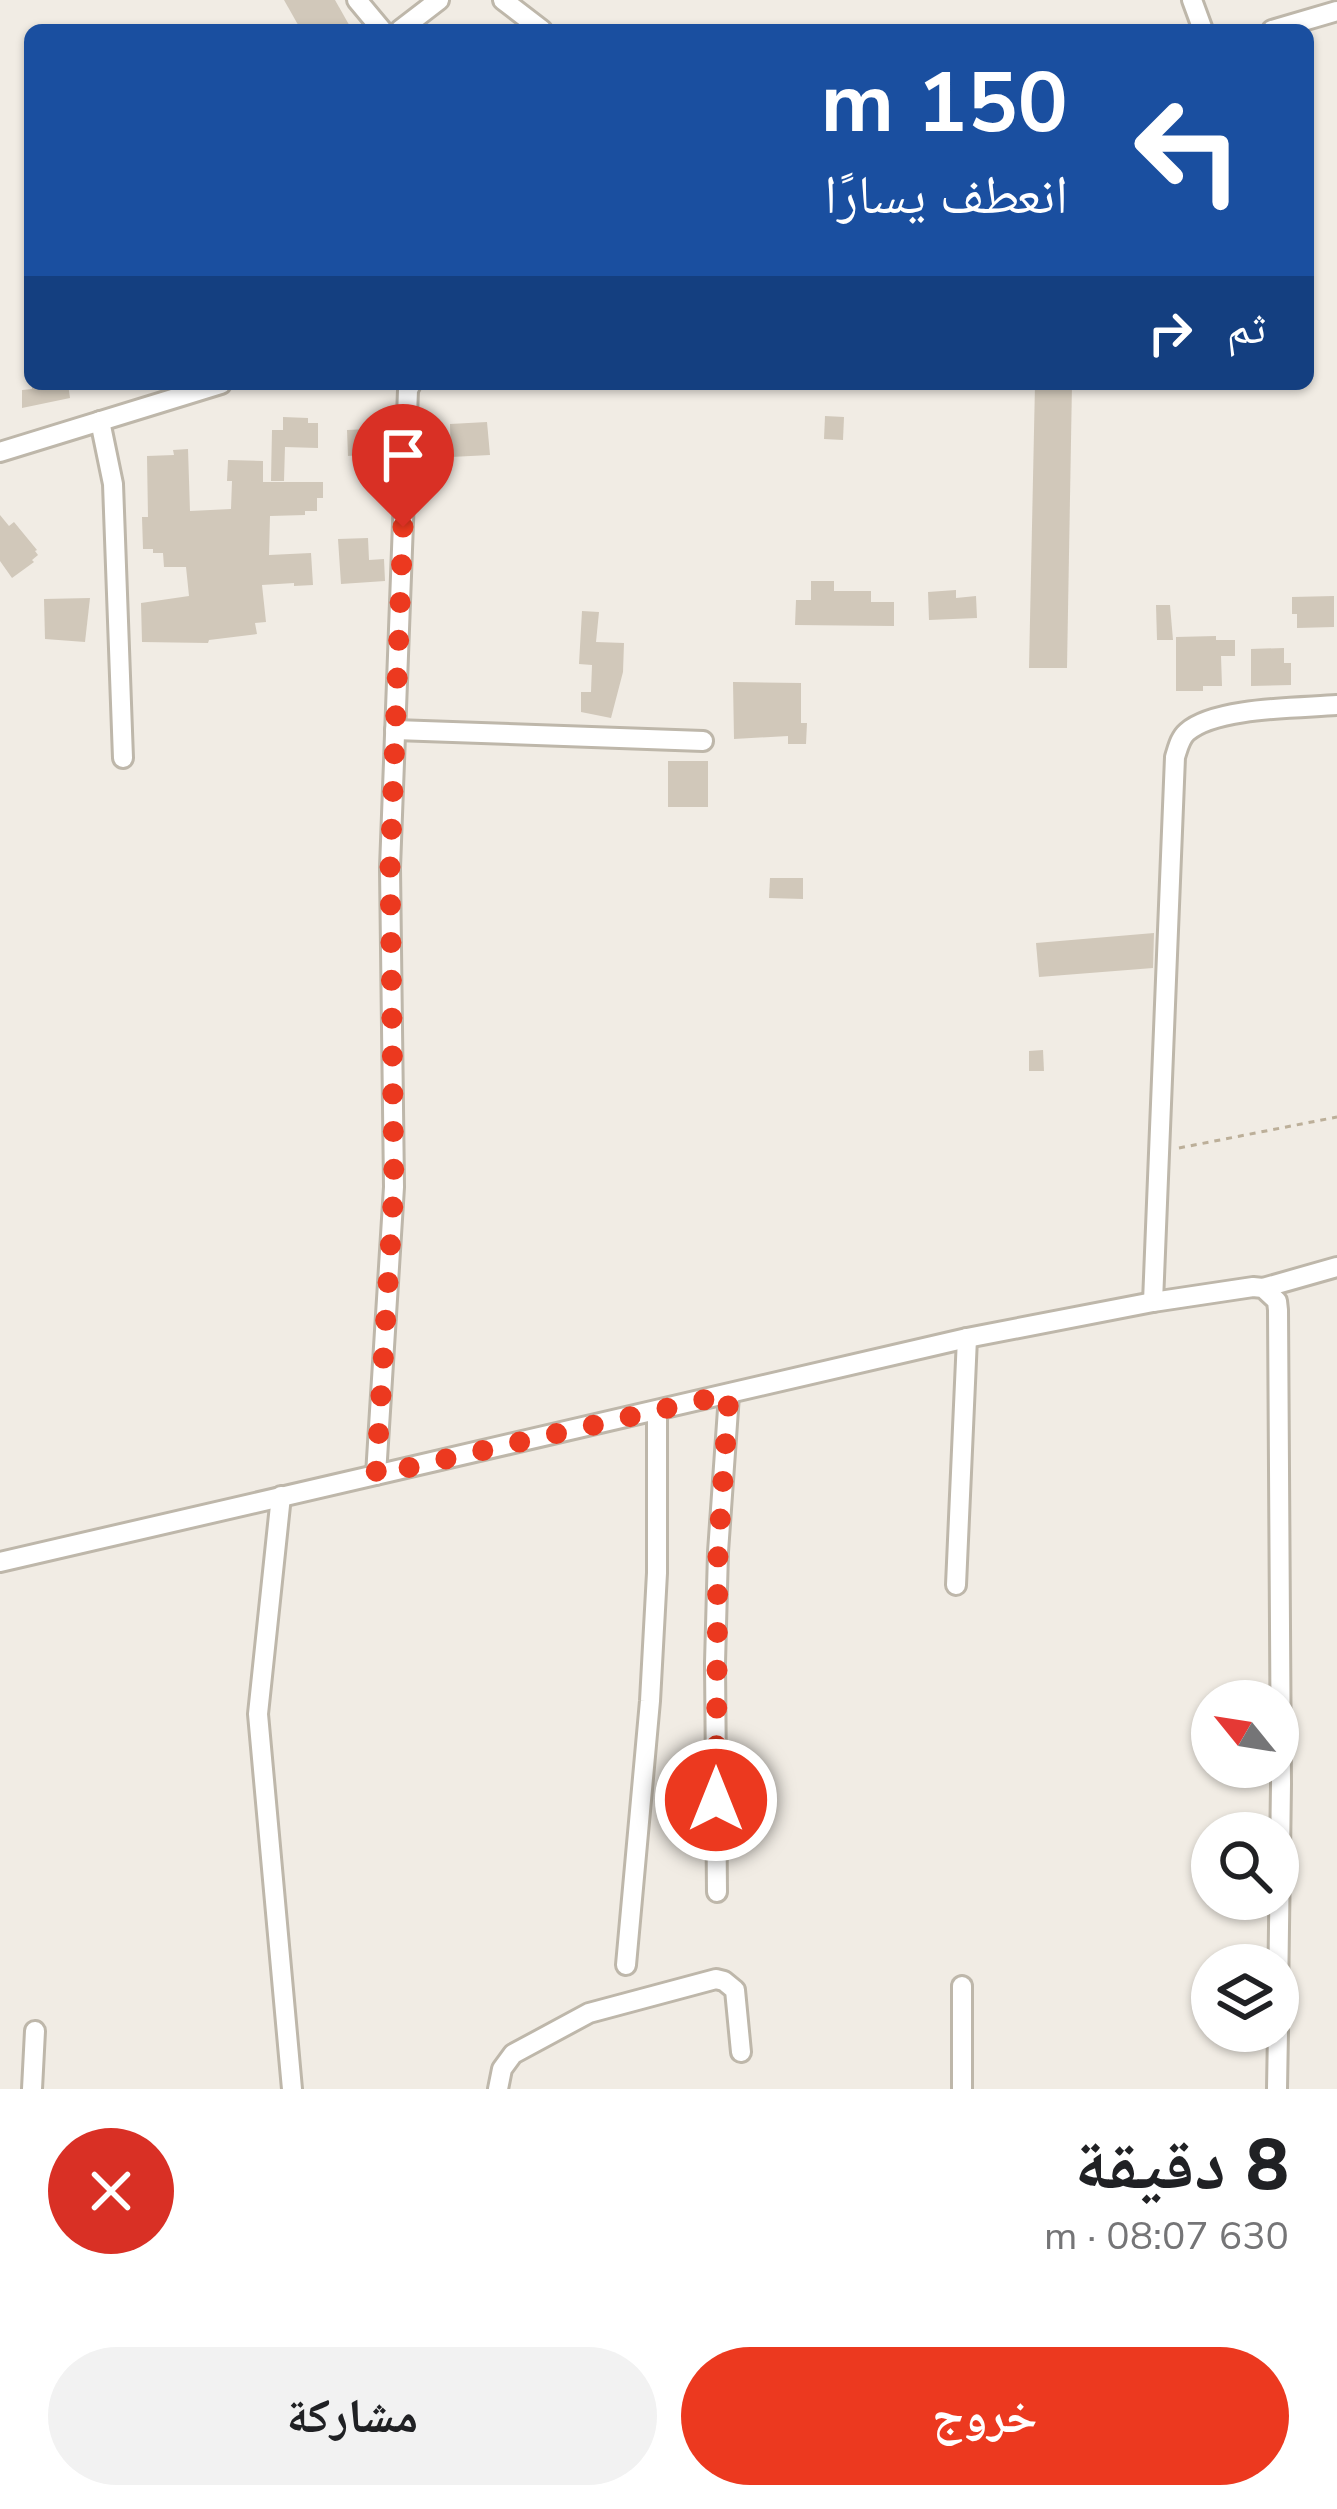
<!DOCTYPE html>
<html lang="ar">
<head>
<meta charset="utf-8">
<style>
	body { margin:0; font-family:"Nunito Sans","Noto Naskh Arabic",sans-serif; background:#f2f2f2; color:#202124; direction:rtl; height:100vh; display:flex; flex-direction:column; font-size:45px; white-space:nowrap }
	* { box-sizing:border-box; margin:0 }
	p { font-size:39px; color:#757577 }
	.icon { flex:none; width:66px; height:66px; fill:none; stroke:currentColor; stroke-width:2; stroke-linecap:round; stroke-linejoin:round }
	.map { position:relative; height:2089px; overflow:hidden; direction:ltr }
	.side { display:flex; flex-direction:column; background:#fff; flex:1 }
	.side>* { flex:none }
	.top-card { position:absolute; left:24px; top:24px; width:1290px; height:366px; border-radius:18px; box-shadow:0 3px 9px #0004; direction:rtl; background:#1a4fa0; color:#fff; overflow:hidden }
	.needle { width:78px; rotate:300deg }
	.tools { position:absolute; left:1191px; top:1680px; display:grid; gap:24px }
	.tools a { display:grid; place-items:center; width:108px; height:108px; border-radius:50%; background:#fff; box-shadow:0 3px 9px #0004; font-size:60px }
	.pin { position:absolute; display:grid; place-items:center; width:102px; height:102px; color:#fff; margin:-123px -51px; border-radius:50% 50% 50% 0; rotate:-45deg; box-shadow:0 0 12px #0007 }
	.pin .icon { rotate:45deg }
	.me { position:absolute; width:132px; margin:-66px; rotate:0deg; stroke-linejoin:round; filter:drop-shadow(0 0 9px #0008) }
	.turn { display:flex; align-items:center; gap:42px; height:252px; padding:0 48px; font-size:54px }
	.turn .icon { width:156px; height:156px; stroke-width:2.5 }
	.turn b { display:block; font-size:84px; line-height:102px }
	.then { display:flex; align-items:center; height:114px; padding:0 48px; background:#0003; gap:24px; font-size:45px }
	.round { display:grid; place-items:center; flex:none; width:126px; height:126px; border-radius:63px; background:#f2f2f2 }
	.head { display:flex; align-items:center; justify-content:space-between; height:204px; padding:0 48px }
	h1 { font-size:72px; font-weight:800; line-height:90px }
	.primary-button { display:flex; gap:24px; margin-top:auto; padding:24px 48px }
	.primary-button a { flex:1; height:138px; border-radius:72px; background:#ec391f; color:#fff; font-size:48px; font-weight:800; line-height:138px; text-align:center }
	.primary-button a+a { background:#f2f2f2; color:#202124 }
	.map>svg:first-child { display:block }
	.building { fill:#d1c8ba }
	.lines { fill:none; stroke-linecap:round; stroke-linejoin:round }
	.minor-casing { stroke:#beb7aa; stroke-width:24 }
	.path { stroke:#bcaf99; stroke-width:3; stroke-dasharray:6 6; stroke-linecap:butt }
	.minor { stroke:#fff; stroke-width:18 }
	.route { stroke:#ec391f; stroke-width:21; stroke-dasharray:0 37.8 }
</style>
</head>
<body>
<div class="map">
<svg width="1337" height="2089" viewBox="0 0 1337 2089">
	<rect width="100%" height="100%" fill="#f1ece4"/>
	<g class="building">
		<path d="M284,0h51l17,30h-51z"/>
		<path d="M32,384h36l2,14 -48,10v-18l10,-1z"/>
		<path d="M1035,384h37l-5,284h-38z"/>
		<path d="M380,414l13,11 -10,14v14l-35,3 -1,-26 22,-1z"/>
		<path d="M825,416l19,1 -1,23 -19,-1z"/>
		<path d="M283,417l25,1v5h10v25l-33,-1 -1,34h-13l1,-51h11z"/>
		<path d="M487,422l3,33 -39,2 -1,-33z"/>
		<path d="M188,449l2,62 41,-2 1,-28h-5l1,-21 35,1v21h60v16h-6v13h-12v4l-35,1 -1,39 42,-2 2,32 -19,1v-3l-32,2 4,37 -11,1 2,11 -48,6 -1,3 -66,-1 -1,-39 48,-7 -3,-29h-22l-1,-14h-10v-4h-10l-1,-32h6l-1,-61 27,-1 -1,-5z"/>
		<path d="M0,515l9,11 5,-4 23,28 -2,1 3,4 -6,5 2,2 -22,16 -12,-17z"/>
		<path d="M368,538l1,22 15,-1 1,22 -44,3 -3,-45z"/>
		<path d="M811,581h23v10h37v11h23v24l-99,-1 1,-25h15z"/>
		<path d="M956,590v8l20,-2 1,22 -48,2 -1,-28z"/>
		<path d="M1334,596v31l-37,1v-14h-5v-17z"/>
		<path d="M90,598l-5,44 -40,-3 -1,-40z"/>
		<path d="M1156,605h14l3,35h-16z"/>
		<path d="M582,611l17,1 -3,30 28,1 -1,29 -12,46 -30,-6v-20h10l1,-27 -13,-1z"/>
		<path d="M1216,636v4h19v16h-14l1,30h-19v5h-27v-54z"/>
		<path d="M1284,648v15h7v22l-40,1v-37z"/>
		<path d="M733,682l68,1v40h6l-1,21h-18v-8l-54,3z"/>
		<rect x="668" y="761" width="40" height="46"/>
		<path d="M770,878h33v21l-34,-1z"/>
		<path d="M1154,933l-1,35 -114,9 -3,-34z"/>
		<path d="M1043,1050l1,21h-15v-20z"/>
	</g>
	<g class="lines">
		<g class="minor-casing">
			<g id="minor">
				<path d="M357,0l25,30"/>
				<path d="M503,0l39,30"/>
				<path d="M1192,0l11,30"/>
				<path d="M400,30l39,-30"/>
				<path d="M1272,30l65,-19"/>
				<path d="M100,421l13,63 10,274"/>
				<path d="M0,452l221,-68"/>
				<path d="M395,730l308,11"/>
				<path d="M1263,1288l74,-21"/>
				<path d="M1153,1302l22,-545c3,-9 5,-19 12,-25 28,-25 113,-24 150,-27"/>
				<path d="M376,1475l18,-288 -4,-319 18,-478 3,-6"/>
				<path d="M281,1496l-23,218 34,375"/>
				<path d="M0,1562l967,-224 186,-36 100,-15 10,1 14,13 1,9 3,474 -3,215"/>
				<path d="M956,1585l11,-247"/>
				<path d="M717,1892l-2,-229 3,-111 11,-157"/>
				<path d="M626,1965l24,-264 7,-128v-162"/>
				<path d="M962,1986v103"/>
				<path d="M32,2089l3,-58"/>
				<path d="M498,2089l4,-20 11,-15 76,-41 127,-34 8,2 11,9 6,62"/>
				<path d="M1277,2089l1,-58"/>
			</g>
		</g>
		<path class="path" d="M1179,1148l158,-31"/>
		<use href="#minor" class="minor"/>
	</g>
	<g class="lines">
		<path class="route" d="M403,527l-13,341 4,319 -18,288 353,-81 -11,158 -2,248"/>
	</g>
</svg>
<div class="tools">
<a><svg class="needle" viewBox="-14 -14 28 28"><path d="M0-13l5 13h-10z" fill="#e53935"/><path d="M0 13l5-13h-10z" fill="#757577"/></svg></a>
<a><svg class="icon" aria-label="search" viewBox="0 0 24 24"><circle cx="10" cy="10" r="6"/><path d="M15 15l6 6"/></svg></a>
<a><svg class="icon" aria-label="layers" viewBox="0 0 24 24"><path d="M12 4l9 5-9 5-9-5zM3 14l9 5 9-5"/></svg></a>
</div>
<div class="pin" style="left:403px;top:527px;background:#d93025"><svg class="icon" aria-label="arrive" viewBox="0 0 24 24"><path d="M6 21V4h12l-3 4 3 4H6"/></svg></div>
<svg class="me" style="left:716px;top:1800px" viewBox="-20 -20 40 40"><circle r="17" fill="#ec391f" stroke="#fff" stroke-width="3"/><path d="M0-11L8 9 0 5-8 9z" fill="#fff"/></svg>
<div class="top-card">
<div class="turn"><svg class="icon" aria-label="left" viewBox="0 0 24 24"><path d="M17 20v-9H6M10 6l-5 5 5 5"/></svg><div><b>150 m</b>انعطف يسارًا</div></div>
<div class="then">ثم<svg class="icon" aria-label="right" viewBox="0 0 24 24"><path d="M7 20v-9h11M14 6l5 5-5 5"/></svg></div>
</div>
</div>
<section class="side">
<div class="head"><div><h1>8 دقيقة</h1><p>630 m · 08:07</p></div><a class="round" style="background:#d93025;color:#fff"><svg class="icon" aria-label="close" viewBox="0 0 24 24"><path d="M6 6l12 12M18 6L6 18"/></svg></a></div>
<div class="primary-button"><a>خروج</a><a>مشاركة</a></div>
</section>
</body>
</html>
